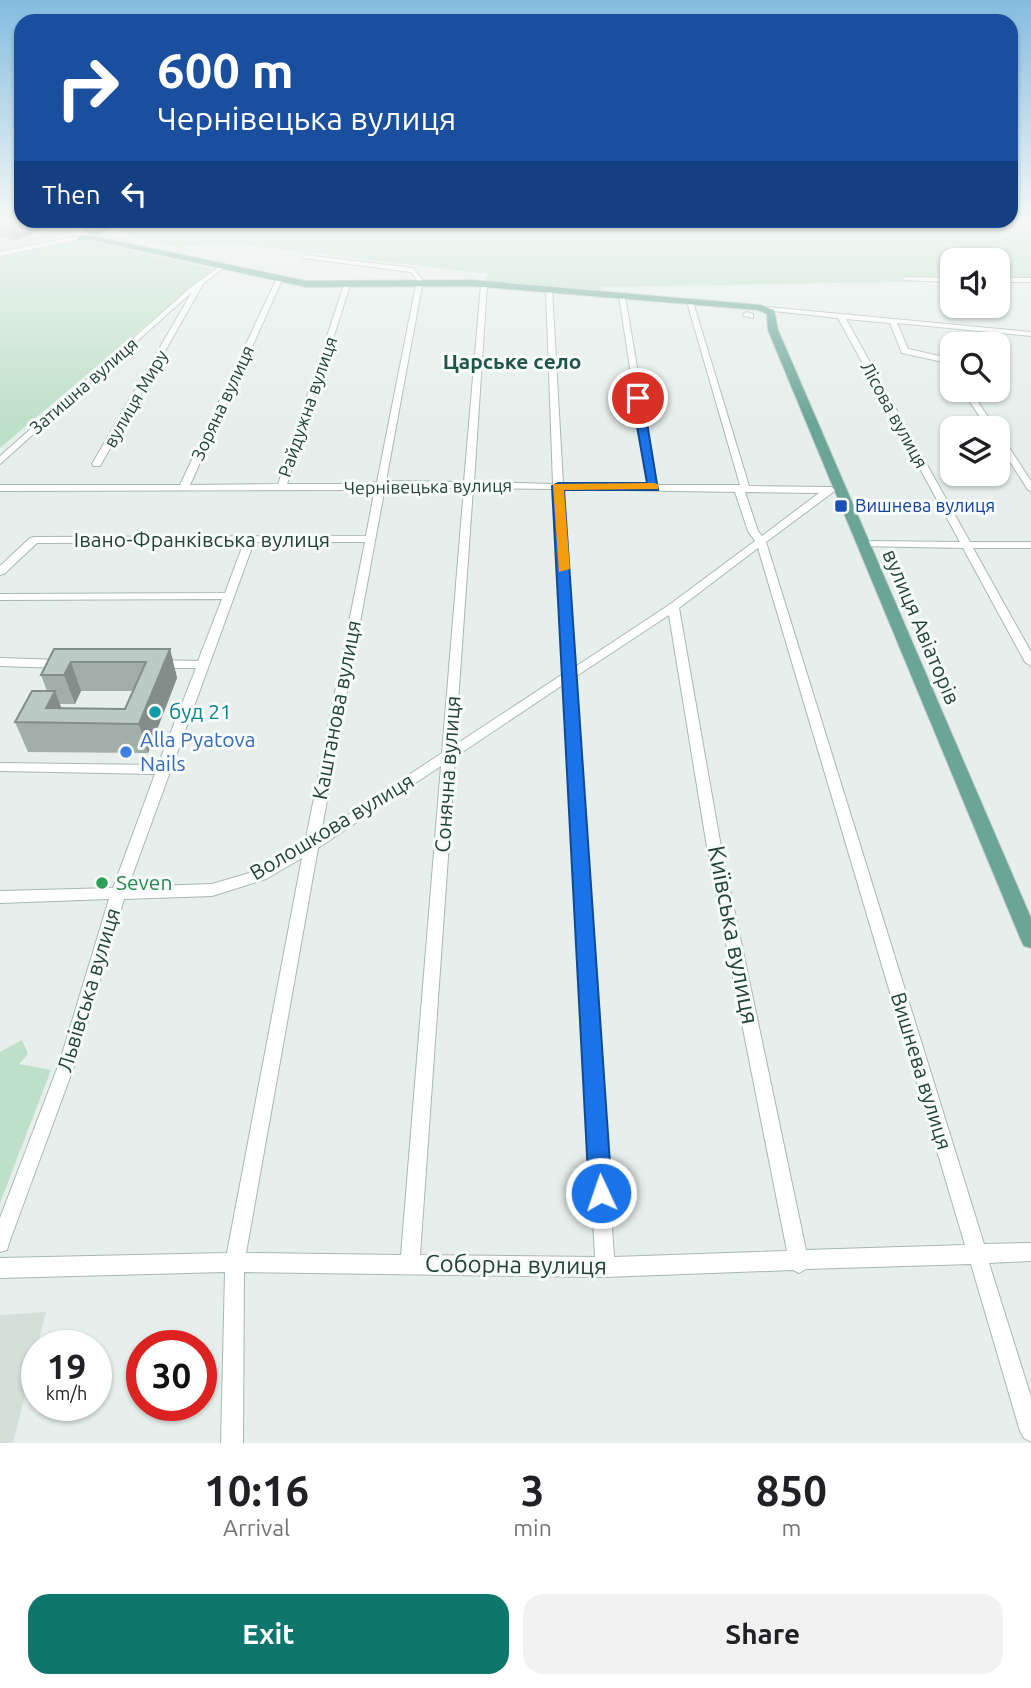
<!DOCTYPE html>
<html lang="en">
<head>
<meta charset="utf-8">
<style>
	body { margin:0; font-family:Ubuntu,sans-serif; background:#f2f2f2; color:#202124; height:100vh; display:flex; flex-direction:column; font-size:26px; white-space:nowrap }
	* { box-sizing:border-box; margin:0 }
	p { font-size:23px; color:#757577 }
	.icon { flex:none; width:38px; height:38px; fill:none; stroke:currentColor; stroke-width:2; stroke-linecap:round; stroke-linejoin:round }
	.map { position:relative; height:1443px; overflow:hidden }
	.details { display:flex; flex-direction:column; background:#fff; flex:1 }
	.details>* { flex:none }
	.banner { position:absolute; left:14px; top:14px; width:1004px; height:214px; border-radius:21px; box-shadow:0 2px 5px #0004; background:#1a4fa0; color:#fff; overflow:hidden }
	.tools { position:absolute; left:940px; top:248px; display:grid; gap:14px }
	.tools a { display:grid; place-items:center; width:70px; height:70px; border-radius:14px; background:#fff; box-shadow:0 2px 5px #0004; font-size:35px }
	.speed { position:absolute; left:21px; top:1330px; display:flex; gap:14px; font-size:35px; font-weight:700; text-align:center }
	.speed>* { display:grid; place-content:center; width:91px; height:91px; border-radius:50%; background:#fff; box-shadow:0 2px 5px #0004; line-height:1 }
	.speed small { font-size:18px; font-weight:400 }
	.speed .limit { border:10px solid #d22; background:#fff; color:#111 }
	.pin { position:absolute; display:grid; place-items:center; width:60px; height:60px; color:#fff; margin:-30px; border:4px solid #fff; border-radius:50%; box-shadow:0 2px 7px #0007 }
	.me { position:absolute; width:77px; margin:-38px; rotate:357deg; stroke-linejoin:round; filter:drop-shadow(0 0 5px #0008) }
	.turn { display:flex; align-items:center; gap:24px; height:147px; padding:0 28px; font-size:32px }
	.turn .icon { width:91px; height:91px; stroke-width:2.5 }
	.turn b { display:block; font-size:49px; line-height:60px }
	.then { display:flex; align-items:center; height:66px; padding:0 28px; background:#0003; gap:14px; font-size:26px }
	.eta { display:flex; justify-content:space-evenly; align-items:center; height:119px; text-align:center }
	.eta b { font-size:42px; font-weight:700; line-height:49px }
	.cta { display:flex; gap:14px; margin-top:auto; padding:14px 28px }
	.cta a { flex:1; height:80px; border-radius:21px; background:#0f766e; color:#fff; font-size:28px; font-weight:700; line-height:80px; text-align:center }
	.cta a+a { background:#f2f2f2; color:#202124 }
	.map>svg:first-child { display:block }
	.built { fill:#d4dfda }
	.green { fill:#bfe0c8 }
	.lines { fill:none; stroke-linecap:round; stroke-linejoin:round }
	.minor-casing { stroke:#a8b8b2; stroke-width:2 }
	.major-casing { stroke:#c2cac8; stroke-width:2 }
	.minor { fill:#fff; fill-rule:evenodd }
	.major { fill:#6aa596; fill-rule:evenodd }
	.wall { fill:#a1aea9; fill-rule:evenodd }
	.shaded-wall { fill:#838d89 }
	.building { fill:#bbcac4; stroke:#838d89; stroke-width:2 }
	.route { fill:#1a73e8; stroke:#114b97; stroke-width:2 }
	.slow { fill:#f59e0b }
	.transit-dot { fill:#1a4fb4; stroke:#f7fbf9; stroke-width:2.5 }
	.culture-dot { fill:#0f9aa8; stroke:#f7fbf9; stroke-width:2.5 }
	.shop-dot { fill:#3f7fe0; stroke:#f7fbf9; stroke-width:2.5 }
	.leisure-dot { fill:#2e9e5b; stroke:#f7fbf9; stroke-width:2.5 }
	.labels { text-anchor:middle; stroke-width:6; stroke-linejoin:round; paint-order:stroke }
	.far-street-label { font-size:18px; fill:#24423a; stroke:#f7fbf9 }
	.far-transit-label { font-size:18px; fill:#164399; stroke:#f7fbf9; text-anchor:start }
	.far-quarter-label { font-size:21px; font-weight:bold; fill:#1f5548; stroke:#f7fbf9 }
	.street-label { font-size:21px; fill:#24423a; stroke:#f7fbf9 }
	.culture-label { font-size:21px; fill:#0d838f; stroke:#f7fbf9; text-anchor:start }
	.shop-label { font-size:21px; fill:#366cbe; stroke:#f7fbf9; text-anchor:start }
	.leisure-label { font-size:21px; fill:#27864d; stroke:#f7fbf9; text-anchor:start }
	.near-street-label { font-size:24px; fill:#24423a; stroke:#f7fbf9 }
</style>
</head>
<body>
<div class="map">
<svg width="1031" height="1443" viewBox="0 0 1031 1443">
	<rect width="100%" height="100%" fill="#e6efeb"/>
	<g class="built">
		<path d="M21,220l33,1 37,7 -91,24v-28z"/>
		<path d="M46,1312l-33,131h-13v-128z"/>
	</g>
	<g class="green">
		<path d="M1031,219v61h-33v-19h-46v20l-350,6 -2,3 -116,-9 5,-7 -260,-31 -51,4 -45,-10 -17,-7 2,-4 13,-6z"/>
		<path d="M91,241l121,28 -212,179v-190l55,-13z"/>
		<path d="M22,1040l6,14 -9,10 32,6 -51,133v-151z"/>
	</g>
	<g class="lines">
		<g class="minor-casing">
			<g id="minor">
				<path d="M78,236l2,3 -80,17v-4z"/>
				<path d="M305,255l108,13 10,12 -37,201 78,1 17,-198 3,-2 3,2 -13,198 79,2 -7,-195 3,-2 3,2 11,195 85,1 -29,-189 3,-2 3,2 32,189h83l-53,-183 3,-2 3,2 56,184 82,1 5,3 -70,52 218,702 47,-1v18l-42,2 42,134v45l-7,-4 -4,-7 -49,-167 -165,5 -7,4 -6,-3 -188,7 -361,-5 -1,171h-22l4,-171 -225,6v-20l227,-5 75,-395 -36,21 -54,17 -88,3 -48,162 -67,182 -2,7 -7,2v-34l60,-157 49,-162 -109,4v-12l113,-3 42,-114 -155,-3v-8l158,2 38,-97h-38l-6,-4 6,-4 40,1 24,-62 -222,1v-6l225,-1 19,-51 -207,1 -33,31 -4,1v-9l30,-28 4,-1 332,-1 9,-48 -8,2 -367,1v-6h180l96,-205 3,-2 3,2 -92,205 88,-1 66,-199 3,-2 3,2 -63,199h80l10,-2 40,-202 -6,-8 -108,-14 -1,-1zM385,487l79,1 -22,265 -121,80zM473,488l81,1 9,185 -108,71zM563,489l172,3 13,39 7,10 -86,64 -94,62zM745,492l74,1 -57,43 -4,-5zM254,542h111l-60,301 -49,28 -44,13 -84,3zM758,548l207,697 -159,5 -85,-403 -42,-239zM669,615l38,232 80,404 -173,6 -39,-580zM564,684l31,573 -175,-2 35,-498zM441,766l-40,489 -155,-2 72,-405z"/>
				<path d="M220,266l5,1 -22,17 -103,182h-6l-2,-2 100,-172 -192,172v-8l190,-168z"/>
				<path d="M905,277l47,1v4l-49,-2v-2z"/>
				<rect x="998" y="278" width="33" height="4"/>
				<path d="M756,306l275,26v4l-134,-13 11,26 41,9 3,5v8h-3l-6,-9 -41,-9 -12,-30 -44,-4 124,223h61v6h-58l58,104v14l-6,-4 -62,-114 -104,-2 -1,-2 5,-3 97,1 -122,-224 -84,-9 -2,-1z"/>
				<path d="M747,312l6,2v4l-9,-2 -1,-2z"/>
				<path d="M962,390h8l26,39h-8z"/>
				<path d="M998,434l3,1 30,46v10l-3,-1 -30,-47z"/>
				<path d="M0,658l63,2 6,4 -6,4 -63,-2z"/>
			</g>
		</g>
		<g class="major-casing">
			<g id="major">
				<path d="M115,220h10l-28,15 -13,-4 4,-2 6,1z"/>
				<path d="M79,236h14l213,45 165,-1 289,25 14,5 4,20 253,588v30l-7,-2 -3,-6 -253,-610 -1,-16 -9,-4 -287,-24 -165,1 -213,-47h-17z"/>
			</g>
		</g>
		<use href="#minor" class="minor"/>
		<use href="#major" class="major"/>
	</g>
	<g class="wall">
		<path d="M0,219l51,8 -36,13 -15,-4z"/>
		<path d="M54,649h116l7,29 -29,75 -120,-1 -13,-30 32,-31 -6,-16zM81,691h52l-8,18h-64l-2,-5h16z"/>
	</g>
	<g class="shaded-wall">
		<path d="M21,219v1h28l2,7 -36,13 -5,-16z"/>
		<path d="M170,649l7,29 -29,75 -9,-29z"/>
		<path d="M71,662l10,29 -6,13 -11,-29z"/>
		<path d="M55,691l11,29 -20,-12z"/>
	</g>
	<g class="building">
		<path d="M0,219h21l-11,5 -10,-3z"/>
		<path d="M54,649h116l-31,75 -124,-2 17,-31h23l-9,17 79,1 21,-47h-75l-7,13h-23z"/>
	</g>
	<linearGradient id="sky" x2="0" y2="1"><stop stop-color="#84bce0"/><stop offset="0.52" stop-color="#f4f8f6"/><stop offset="1" stop-color="#f4f8f6" stop-opacity="0"/></linearGradient>
	<rect width="1031" height="421" fill="url(#sky)"/>
	<path class="route" d="M638,395l5,3 15,92h-94l48,703 -3,8 -8,4 -9,-4 -3,-8 -37,-707 6,-3h89l-15,-85z"/>
	<path class="slow" d="M653,483l5,1v5l-94,1 6,79 -11,3 -6,-88z"/>
	<rect class="transit-dot" x="834" y="499" width="14" height="14" rx="3.5"/>
	<circle class="culture-dot" cx="155" cy="712" r="7"/>
	<circle class="shop-dot" cx="126" cy="752" r="7"/>
	<circle class="leisure-dot" cx="102" cy="883" r="7"/>
	<g class="labels">
		<g class="far-street-label">
			<text transform="translate(84 386) rotate(-41)" y="6">Затишна вулиця</text>
			<text transform="translate(136 399) rotate(-60)" y="6">вулиця Миру</text>
			<text transform="translate(223 403) rotate(-65)" y="6">Зоряна вулиця</text>
			<text transform="translate(308 407) rotate(-71)" y="6">Райдужна вулиця</text>
			<text transform="translate(894 415) rotate(61)" y="6">Лісова вулиця</text>
			<text transform="translate(428 487) rotate(-1)" y="6">Чернівецька вулиця</text>
		</g>
		<g class="far-transit-label">
			<text x="855" y="512">Вишнева вулиця</text>
		</g>
		<g class="far-quarter-label">
			<text x="512" y="369">Царське село</text>
		</g>
		<g class="street-label">
			<text x="202" y="547">Івано-Франківська вулиця</text>
			<text transform="translate(921 627) rotate(67)" y="7">вулиця Авіаторів</text>
			<text transform="translate(337 710) rotate(-79)" y="7">Каштанова вулиця</text>
			<text transform="translate(448 774) rotate(-86)" y="7">Сонячна вулиця</text>
			<text transform="translate(332 827) rotate(-31)" y="7">Волошкова вулиця</text>
			<text transform="translate(89 990) rotate(-73)" y="7">Львівська вулиця</text>
			<text transform="translate(921 1071) rotate(73)" y="7">Вишнева вулиця</text>
		</g>
		<g class="culture-label">
			<text x="169" y="719">буд 21</text>
		</g>
		<g class="shop-label">
			<text x="140" y="747">Alla Pyatova<tspan x="140" dy="24">Nails</tspan></text>
		</g>
		<g class="leisure-label">
			<text x="116" y="890">Seven</text>
		</g>
		<g class="near-street-label">
			<text transform="translate(733 935) rotate(79)" y="8">Київська вулиця</text>
			<text transform="translate(516 1265) rotate(1)" y="8">Соборна вулиця</text>
		</g>
	</g>
</svg>
<div class="tools">
<a><svg class="icon" aria-label="sound" viewBox="0 0 24 24"><path d="M4 9h4l5-4v14l-5-4H4zM17 9q2 3 0 6"/></svg></a>
<a><svg class="icon" aria-label="search" viewBox="0 0 24 24"><circle cx="10" cy="10" r="6"/><path d="M15 15l6 6"/></svg></a>
<a><svg class="icon" aria-label="layers" viewBox="0 0 24 24"><path d="M12 4l9 5-9 5-9-5zM3 14l9 5 9-5"/></svg></a>
</div>
<div class="speed"><div>19<small>km/h</small></div><div class="limit">30</div></div>
<div class="pin" style="left:638px;top:398px;background:#d93025"><svg class="icon" aria-label="arrive" viewBox="0 0 24 24"><path d="M6 21V4h12l-3 4 3 4H6"/></svg></div>
<svg class="me" style="left:601px;top:1193px" viewBox="-20 -20 40 40"><circle r="17" fill="#1a73e8" stroke="#fff" stroke-width="3"/><path d="M0-11L8 9 0 5-8 9z" fill="#fff"/></svg>
<div class="banner">
<div class="turn"><svg class="icon" aria-label="right" viewBox="0 0 24 24"><path d="M7 20v-9h11M14 6l5 5-5 5"/></svg><div><b>600 m</b>Чернівецька вулиця</div></div>
<div class="then">Then<svg class="icon" aria-label="left" viewBox="0 0 24 24"><path d="M17 20v-9H6M10 6l-5 5 5 5"/></svg></div>
</div>
</div>
<section class="details">
<div class="eta">
<div><b>10:16</b><p>Arrival</p></div>
<div><b>3</b><p>min</p></div>
<div><b>850</b><p>m</p></div>
</div>
<div class="cta"><a>Exit</a><a>Share</a></div>
</section>
</body>
</html>
